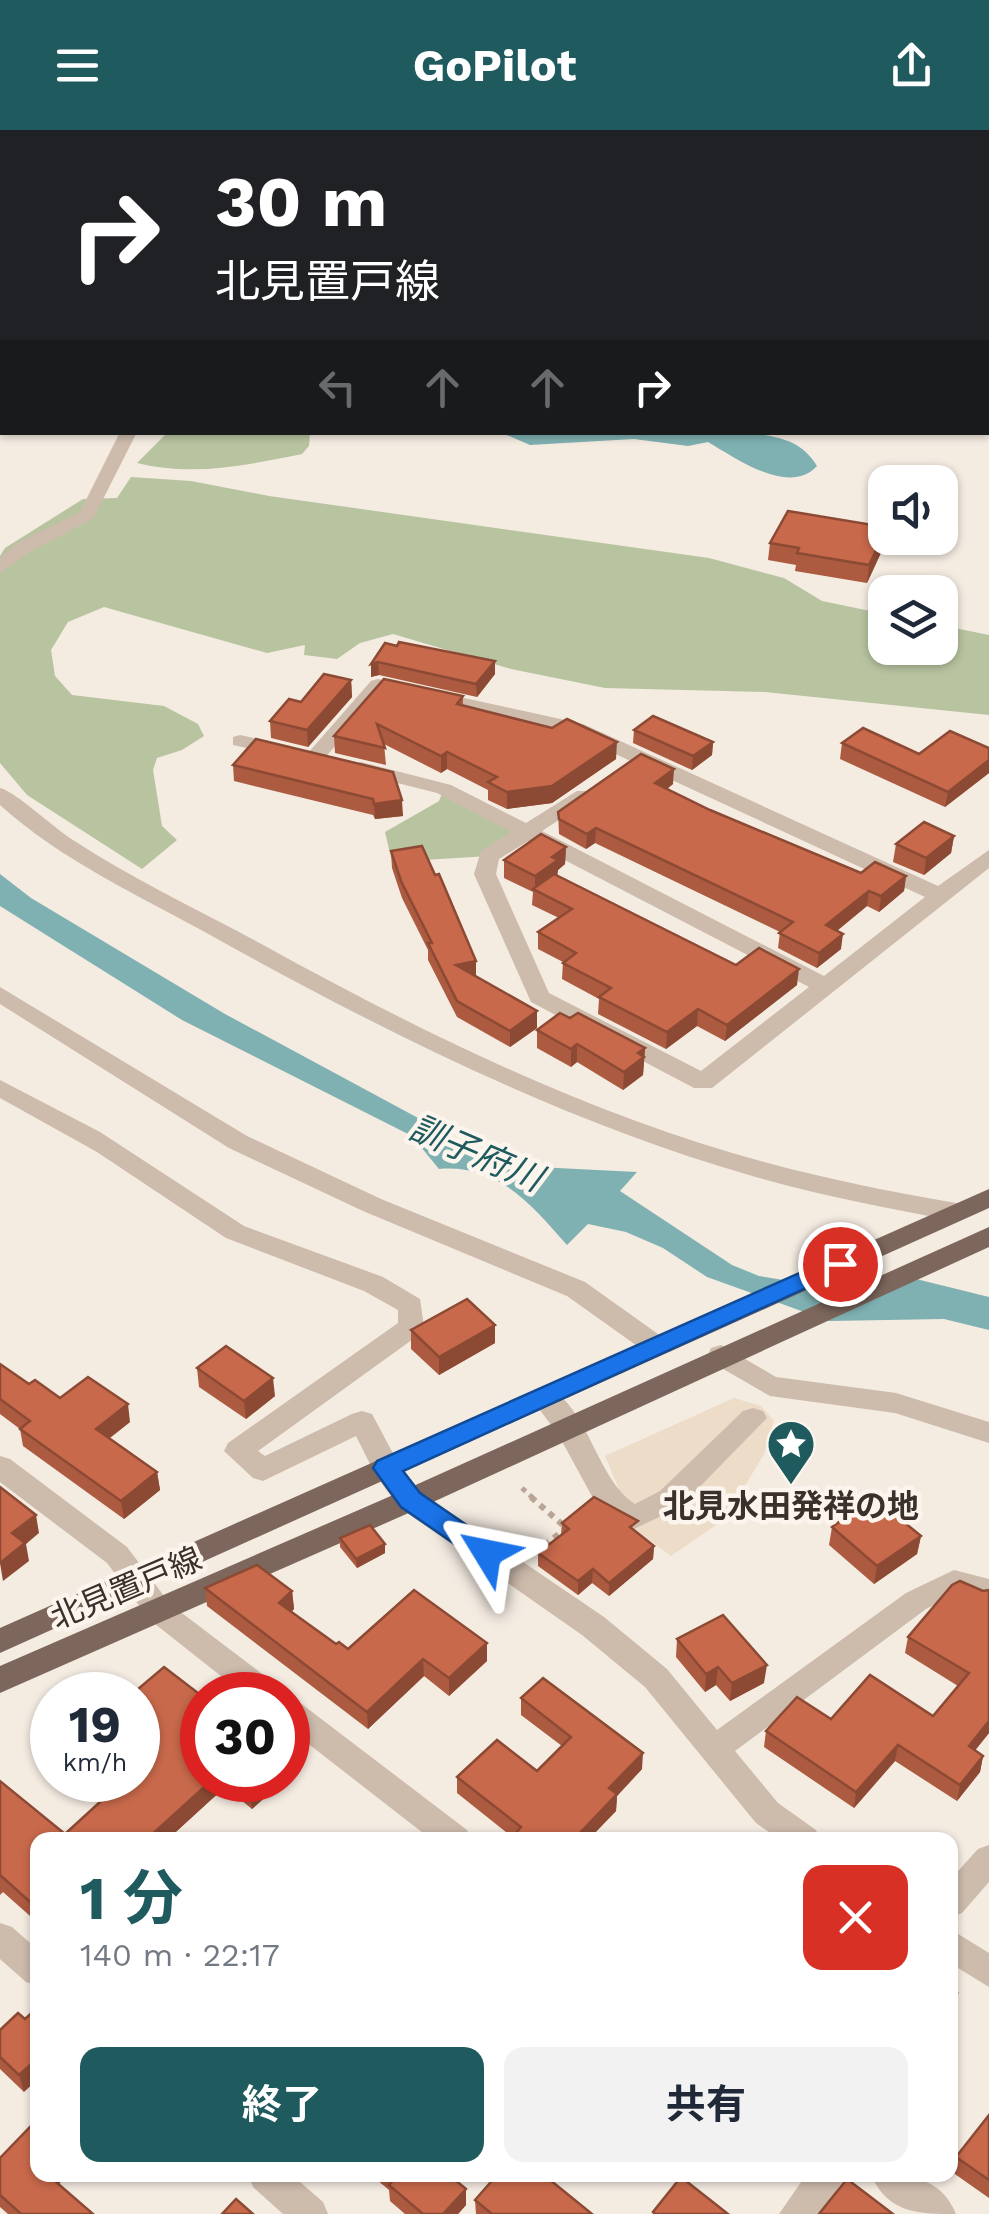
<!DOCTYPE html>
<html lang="ja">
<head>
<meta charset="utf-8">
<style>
	body { margin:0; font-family:"Work Sans","Noto Sans JP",sans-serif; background:#f2f2f3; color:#1f2937; height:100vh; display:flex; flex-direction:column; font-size:38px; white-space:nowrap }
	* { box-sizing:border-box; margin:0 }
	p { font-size:32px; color:#747a83 }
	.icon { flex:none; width:55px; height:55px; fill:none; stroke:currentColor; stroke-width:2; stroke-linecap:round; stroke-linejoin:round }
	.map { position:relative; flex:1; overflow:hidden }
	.panel { position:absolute; left:30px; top:1702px; width:928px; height:350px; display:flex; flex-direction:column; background:#fff; border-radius:20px; box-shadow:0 2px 8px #0004 }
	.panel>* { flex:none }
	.top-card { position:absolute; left:0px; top:0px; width:990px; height:305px; box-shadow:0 2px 8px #0004; background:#202124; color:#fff; overflow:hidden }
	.tools { position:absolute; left:868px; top:335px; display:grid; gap:20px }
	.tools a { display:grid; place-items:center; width:90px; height:90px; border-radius:20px; background:#fff; box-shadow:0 2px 8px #0004; font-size:50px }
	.speed { position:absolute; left:30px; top:1542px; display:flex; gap:20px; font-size:50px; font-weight:700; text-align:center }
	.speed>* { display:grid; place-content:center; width:130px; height:130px; border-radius:50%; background:#fff; box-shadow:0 2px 8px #0004; line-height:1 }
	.speed small { font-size:25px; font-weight:400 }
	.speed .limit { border:15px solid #d22; background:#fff; color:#111 }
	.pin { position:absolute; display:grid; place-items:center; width:85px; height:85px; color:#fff; margin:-42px; border:5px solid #fff; border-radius:50%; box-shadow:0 2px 10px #0007 }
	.me { position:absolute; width:110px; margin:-55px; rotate:305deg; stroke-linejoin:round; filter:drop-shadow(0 0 8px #0008) }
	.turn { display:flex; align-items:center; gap:35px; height:210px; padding:0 50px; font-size:45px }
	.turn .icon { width:130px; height:130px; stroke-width:2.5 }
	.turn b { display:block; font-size:70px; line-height:85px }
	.lanes { display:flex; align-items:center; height:95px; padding:0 50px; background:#0003; justify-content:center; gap:50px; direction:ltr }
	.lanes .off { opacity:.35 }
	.round { display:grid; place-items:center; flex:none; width:105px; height:105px; border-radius:20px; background:#f2f2f3 }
	.summary { display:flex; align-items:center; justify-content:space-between; height:170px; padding:0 50px }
	h1 { font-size:60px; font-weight:700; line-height:75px; color:#1f5a5e }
	.action { display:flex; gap:20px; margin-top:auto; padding:20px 50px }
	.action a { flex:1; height:115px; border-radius:20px; background:#1f5a5e; color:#fff; font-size:40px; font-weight:700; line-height:115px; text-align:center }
	.action a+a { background:#f2f2f3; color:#1f2937 }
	header { display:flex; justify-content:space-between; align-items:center; height:130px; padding:0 50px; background:#1f5a5e; color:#fff; font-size:45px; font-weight:700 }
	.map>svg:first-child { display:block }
	.green { fill:#b8c4a0 }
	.plaza { fill:#ecdcc8 }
	.water { fill:#7fb0b2 }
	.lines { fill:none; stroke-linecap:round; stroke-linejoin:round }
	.path-far1 { stroke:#b9a596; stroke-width:5; stroke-dasharray:5 5; stroke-linecap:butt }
	.path { stroke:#b9a596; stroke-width:6; stroke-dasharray:6 6; stroke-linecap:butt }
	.minor { fill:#cdbbac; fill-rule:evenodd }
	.major { fill:#7d675c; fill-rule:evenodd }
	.wall { fill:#ac5a40 }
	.shaded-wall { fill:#8c4a34 }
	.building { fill:#c8694b; stroke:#8c4a34; stroke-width:2.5 }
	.route { fill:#1a73e8; stroke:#114b97; stroke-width:2.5 }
	.labels { text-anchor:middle; stroke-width:9; stroke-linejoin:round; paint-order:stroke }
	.poi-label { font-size:32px; font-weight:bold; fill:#3b302b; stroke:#fbf5ee }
	.street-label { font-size:32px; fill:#3b302b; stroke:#fbf5ee }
	.water-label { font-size:35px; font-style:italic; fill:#1f5a5e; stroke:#fbf5ee }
</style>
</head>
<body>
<header><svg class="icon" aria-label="menu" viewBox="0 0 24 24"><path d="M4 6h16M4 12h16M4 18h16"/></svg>GoPilot<svg class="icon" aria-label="share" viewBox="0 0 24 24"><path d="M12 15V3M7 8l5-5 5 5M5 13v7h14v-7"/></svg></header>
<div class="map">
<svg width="989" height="2084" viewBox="0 0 989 2084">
	<rect width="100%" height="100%" fill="#f4ebe1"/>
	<g class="green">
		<path d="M167,303l142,-1 1,1 -1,13 -7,8c-55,11 -108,23 -165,9z"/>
		<path d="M131,347l60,4 78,15 440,62 75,20 38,23 63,13v34h55v-23l49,10v80l-224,-23 -160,-4 -94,-19 -118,-35 -33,9 -23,16 -33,-4 1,-10 -38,8 -163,-46 -36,15 -17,28 4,26 17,19 92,11 34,18 6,12 -22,14 -25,8 -4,12 9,56 15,14 -35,29 -115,-74 -27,-32v-207l5,-8 78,-49 34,-1z"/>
		<path d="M444,659l83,46 -38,21 -97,6 -7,-30 54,-31z"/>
	</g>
	<path class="plaza" d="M734,1268l27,8 13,15 -10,33 -39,65 -54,37 -64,-47 14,-15 -16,-38z"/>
	<g class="water">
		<path d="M747,303c29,3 54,6 70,33 -28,31 -83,-9 -109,-24l-20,4 -54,-7 -104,6 -28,-12z"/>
		<path d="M0,744l31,24 194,116 258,139 34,13 120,6 -17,19 112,74 27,11 36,6 113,-5 81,20v33l-45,-11 -115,2 -122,-44 -44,-29 -37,-16 -38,-8 -21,21c-36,-41 -69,-81 -128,-76l-27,-33 -230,-116 -182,-114z"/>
	</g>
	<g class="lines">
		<path class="path-far1" d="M522,1358l12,11"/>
		<g class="path">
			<path d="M531,1367l33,29"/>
			<path d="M535,1423l30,-24"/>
		</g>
		<g class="minor">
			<rect x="988" y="148" width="1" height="10"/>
			<path d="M120,302h17l-44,87 -62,32 -31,22v-15l17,-15 63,-31z"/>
			<path d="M378,549l205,45 355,162 51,-36v18l-277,220h-18l-163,-86 -57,-128 7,-23 30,-19 -74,-39 -83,-21 -3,-4 3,-4 7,-2 90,23 75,38 51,-32h14l4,4 -4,4 -49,32 282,145 101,-79 -355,-164 -187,-41 -61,69h-14l-3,-4 3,-4 63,-72zM528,711l281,146 -108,84 -152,-78 -53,-119 3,-15z"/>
			<path d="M240,605l50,11 3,4 -10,6 -50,-11v-8z"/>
			<path d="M0,658c16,4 55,41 73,52 61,40 128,71 192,106 158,87 325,169 499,216 63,17 127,30 192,41l9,3 4,6 -4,6 -9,3c-70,-13 -139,-26 -207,-46 -189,-55 -366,-144 -537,-239 -72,-40 -150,-75 -212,-131z"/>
			<path d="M0,857l247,149 134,63 204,83 80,57 4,7 -4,7h-18l-80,-57 -204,-85 -134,-63 -229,-144z"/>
			<path d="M0,950l100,52 144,94 139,51 37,22 4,28 -4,7 -162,117 7,5 87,-42 10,-3 10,3 25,47 23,31 184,125 63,52 50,61 189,-137 48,-23 35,9v24l-33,-9 -30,15 -191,142 43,52 38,27 5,10h-41l-24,-17 -111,-136 -63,-52 -182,-127 -24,-32 -20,-40 -93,45 -10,-3 -29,-27 4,-8 170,-120v-13l-34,-19 -138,-53 -129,-86 -97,-54z"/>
			<path d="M721,1215l55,32 120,16 93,29v21l-94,-30 -125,-17 -59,-34 -3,-7 3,-7z"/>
			<path d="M544,1257c43,13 52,93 91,117l25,-13 83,-80 10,-3 10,3 4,7 -87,89 -46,22 -34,-18 -42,-77 -28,-37 4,-7z"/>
			<path d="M0,1326l10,3 117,88 43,57 108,82 4,9h-37l-95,-75 -43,-57 -107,-81z"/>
			<path d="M288,1568l11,4 168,128 5,10h-40l-144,-112z"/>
			<path d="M989,1715v37l-27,31 -12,5v-38l28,-31z"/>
			<path d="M0,1793l12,4 26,23v36l-12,-4 -26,-23z"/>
			<path d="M950,1799l39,24v34l-39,-24z"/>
			<path d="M248,2045h44l31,27 5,12h-45l-30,-27z"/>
			<path d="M806,2045h41l-27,39h-41z"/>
			<path d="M871,2045c36,0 69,0 85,39 -36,0 -68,0 -85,-39z"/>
		</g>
		<g class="major">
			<path d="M989,1059v19l-989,445v-25z"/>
			<path d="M989,1097v20l-569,261 -420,185v-27l400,-174z"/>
		</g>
	</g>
	<g class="wall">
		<path d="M770,413l115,1 -18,39 -72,-12 1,-6 -28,-5z"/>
		<path d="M385,513l110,31 -18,23 -98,-22 -8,2v-13z"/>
		<path d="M351,550l1,17 -44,50 -37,-9 -1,-17 31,-19z"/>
		<path d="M463,566v10l153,53 -64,44 -45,6 -19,-9v-10l-41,-21 -6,4 -57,-29 2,21 -51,-12 -1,-17z"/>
		<path d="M634,600l79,12 -1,13 -20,15 -59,-27z"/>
		<path d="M842,613l77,11 70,-6v25l-44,34 -105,-48z"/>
		<path d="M233,635l160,7 10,44 -28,3 -2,-4 -139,-34z"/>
		<path d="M673,654l-6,5 43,21 151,63 45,3 -2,15 -25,21 -12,-6 -30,25 4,18 -24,19 -39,-20 2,-16 -185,-89 -9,6 -27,-15 -1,-22z"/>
		<path d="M954,706l-3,17 -27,22 -31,-13 3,-18z"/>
		<path d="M566,717l-1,17 -7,6 -1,5 179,90 61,20 -72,56 -28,-15 -31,23 -68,-35 1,-15 -37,-20 1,-17 -25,-13v-17l21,-14 -27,-13 1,-13 -29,-14v-18z"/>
		<path d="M391,721l85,110v15l61,35v17l-27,19 -53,-30 -29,-57v-10l-26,-52 -10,-30z"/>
		<path d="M570,888l75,30 -2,27 -20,15 -46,-28 -6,5 -34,-19v-18z"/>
		<path d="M411,1200l84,13 -56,32 -28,-26z"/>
		<path d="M0,1234l29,20 31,14 70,24 -20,16 47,34 3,18 -36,29 -101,-73 -3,-17 -20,-15z"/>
		<path d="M197,1238l78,28 -29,23 -47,-32z"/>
		<path d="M888,1388l33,18 -4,18 -43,30 -45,-39 3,-18z"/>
		<path d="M562,1393l75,9 17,14 -1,13 -44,37 -17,-13 -14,12 -40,-29v-13l23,-18z"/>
		<path d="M340,1408l45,15 -28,15 -17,-21z"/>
		<path d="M205,1458l87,3 2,18 -3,3 45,32 12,5 139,12 -38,35 -25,-20 -56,53 -161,-123z"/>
		<path d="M989,1460v143l-14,17 8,6 -3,16 -23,29 -62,-40 -41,47 -90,-61 2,-16 65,-12 102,-3 25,-30 -53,-33 3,-16 75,-46z"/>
		<path d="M677,1509l87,44 -34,18 -14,-16 -11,7 -29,-35z"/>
		<path d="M521,1568l121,71 -25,27 -1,15 -28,29h-72l-59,-47v-16l80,-6 25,-25 -41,-31z"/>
		<path d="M78,1650h205v1l-31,28 -27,-22 -58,53h-129v83l-35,-31 -3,3v-114l65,53 38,-35z"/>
		<path d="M25,1889l-1,73 -24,-23v-39z"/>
		<path d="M989,1985v83l-37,-26 4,-15z"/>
		<path d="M0,2028l67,17 -8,9 34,30h-85l-8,-7z"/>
		<path d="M371,2045h78l17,14v16l-8,9h-53l-15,-13 -1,-11z"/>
		<path d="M475,2070l117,14h-116z"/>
	</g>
	<g class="shaded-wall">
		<path d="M885,402v12l-18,39 2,-18z"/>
		<path d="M495,531v13l-18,23 -1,-13z"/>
		<path d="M378,532l1,13 -8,2v-13z"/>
		<path d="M351,550l1,17 -44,50 -1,-17z"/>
		<path d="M617,612l-1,17 -64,44 -45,6v-17z"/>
		<path d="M713,612l-1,13 -20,15 1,-14z"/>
		<path d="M447,622v17l-6,4v-17z"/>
		<path d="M989,630v13l-44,34 3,-15z"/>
		<path d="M674,639l-1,15 -18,14v-15z"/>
		<path d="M402,670l1,16 -28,3 -1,-15z"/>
		<path d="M596,698l-1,15 -9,6 1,-15z"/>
		<path d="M954,706l-3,17 -27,22 2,-17z"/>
		<path d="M566,717l-1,17 -7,6 -1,7 -22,13v-14l17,-19z"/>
		<path d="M906,746l-2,15 -25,21 2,-16z"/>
		<path d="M869,761l-2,15 -43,35 2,-16z"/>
		<path d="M843,804l-2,15 -24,19 2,-15z"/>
		<path d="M476,831v16l-20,-12z"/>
		<path d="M799,839l-2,16 -72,56 2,-16z"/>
		<path d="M698,879l-1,17 -31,23 1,-17z"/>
		<path d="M537,881v17l-27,19v-16z"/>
		<path d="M577,914v18l-6,5v-18z"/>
		<path d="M645,918l-2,27 -20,15 1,-18 14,-19z"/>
		<path d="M495,1195v18l-56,32v-18z"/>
		<path d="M273,1248l2,18 -29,23 -2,-18z"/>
		<path d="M128,1274l2,18 -31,24 -3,-17z"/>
		<path d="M157,1342l3,18 -36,29 -3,-18z"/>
		<path d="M36,1385l3,18 -13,11 3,17 -26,20 -3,-18 12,-30z"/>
		<path d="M921,1406l-4,18 -43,30 3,-18z"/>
		<path d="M385,1414v9l-28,15 -1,-9z"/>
		<path d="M654,1416l-1,13 -44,37v-13z"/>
		<path d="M593,1439l-1,14 -14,12v-14z"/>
		<path d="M292,1461l2,18 -13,12 -2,-18z"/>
		<path d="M487,1513v18l-38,35v-18z"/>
		<path d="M423,1529l1,17 -56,53 -1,-17z"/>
		<path d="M767,1535l-3,18 -34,18 2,-18z"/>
		<path d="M718,1537l-2,18 -11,7 1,-18z"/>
		<path d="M989,1591v12l-24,30 4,-17z"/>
		<path d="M898,1615l-3,16 -41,47 2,-16z"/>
		<path d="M643,1623l-1,16 -25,27 -1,15 -28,29h-10v-5l31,-47z"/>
		<path d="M983,1626l-3,16 -23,29 3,-16z"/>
		<path d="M212,1650h12l1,7 -58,53h-21z"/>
		<path d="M263,1650l20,1 -31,28 -2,-17z"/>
		<path d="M957,1863l-4,15 -3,4v-11z"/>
		<path d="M38,1928v21l-14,13 -5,-17z"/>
		<path d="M48,2045h19l-15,16z"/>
		<path d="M466,2059v16l-8,9h-15z"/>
	</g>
	<g class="building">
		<path d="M788,381l97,16v5l-16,33 -72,-12 2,-5 -29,-5z"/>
		<path d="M399,512l96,19 -19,23 -98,-22 -7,2 14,-21 12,3z"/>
		<path d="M324,544l27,6 -44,50 -37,-9 19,-22 12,3z"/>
		<path d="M384,549l79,17 -6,8 95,24 15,-9 50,23 -65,44 -45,6 -19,-10 9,-5 -50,-25 -6,4 -64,-32 8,24 -51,-12z"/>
		<path d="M653,586l60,26 -20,14 -59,-26z"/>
		<path d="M863,598l56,26 31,-23 39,17v12l-41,32 -106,-49z"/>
		<path d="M256,609l137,33 9,28 -28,4 -1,-5 -140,-34z"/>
		<path d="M641,624l33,15 -19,14 55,27 151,63 14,-11 31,14 -25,20 -12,-5 -43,34 17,9 -24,19 -40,-20 14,-11 -197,-94 -9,6 -28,-15 -1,-7z"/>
		<path d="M924,692l30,14 -28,22 -30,-14z"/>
		<path d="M541,704l25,13 -14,10 6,3 -23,16 -31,-16z"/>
		<path d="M422,716l13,29 4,-1 37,87 -20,4 81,46 -27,20 -53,-30 -29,-58h4l-31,-62 -10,-30z"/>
		<path d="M554,744l182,91 23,-17 40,21 -72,56 -29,-16 -31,23 -68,-35 12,-9 -48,-25 13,-10 -38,-21 34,-23 -39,-20z"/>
		<path d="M560,883l10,5 8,-5 67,35 -7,5 6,4 -20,15 -47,-28 -6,5 -34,-19z"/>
		<path d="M467,1169l28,26 -56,32 -28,-27z"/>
		<path d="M226,1216l47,32 -29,23 -47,-33z"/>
		<path d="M0,1234l29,20 6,-4 25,18 28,-21 40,27 -32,25 61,43 -36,29 -101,-72 10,-8 -30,-22z"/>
		<path d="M0,1357l36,28 -24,18 13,10 -25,20z"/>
		<path d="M594,1367l44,24 -8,6 24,19 -45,37 -16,-14 -15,12 -40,-28 31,-24 -7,-6z"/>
		<path d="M869,1371l19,17 6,-4 27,22 -44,30 -45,-39z"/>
		<path d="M370,1395l15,19 -29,15 -16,-21z"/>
		<path d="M257,1435l35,26 -13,12 57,41 3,-2 9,7 66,-59 73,53 -38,35 -26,-19 -56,53 -162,-124z"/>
		<path d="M960,1451l23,10 6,-1v131l-20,25 14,10 -23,29 -62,-40 -42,47 -90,-61 31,-34 34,22 39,-44 63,41 36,-43 -61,-36 44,-52z"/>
		<path d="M723,1485l44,50 -35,18 -14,-16 -12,7 -29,-35z"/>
		<path d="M164,1537l38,29v84h10l-66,60h-108v69l-38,-34v-94l65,53 47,-43 -14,-11h40v-85h-7z"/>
		<path d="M543,1548l100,75 -34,35 8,6 -39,41 5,3 -2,2h-56l-9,-7 5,-6 -64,-50 40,-37 40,31 34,-34 -50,-39z"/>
		<path d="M236,1650h27l-13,12z"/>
		<path d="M950,1858l7,5 -7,8z"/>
		<path d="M38,1877v51l-19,17 -19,-18v-27l18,-17 7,6z"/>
		<path d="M989,1985v65l-33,-23z"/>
		<path d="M31,1996l7,5v44h10l45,39h-72l-21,-19v-37z"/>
		<path d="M389,2045h60l17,14 -23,25h-20l-34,-29 5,-6z"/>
		<path d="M497,2045h47l48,39h-100l-17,-14z"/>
		<path d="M681,2047l47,37h-73l-2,-2z"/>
		<path d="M847,2049l46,35h-74z"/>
		<path d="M236,2069l17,15h-31z"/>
	</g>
	<path class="route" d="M840,1125l8,3 4,6 -4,5 -445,202 17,22 77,53 3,7 -3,7 -10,3 -9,-3 -77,-53 -28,-39 4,-7z"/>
	<defs>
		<g id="sight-pin" transform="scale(2.5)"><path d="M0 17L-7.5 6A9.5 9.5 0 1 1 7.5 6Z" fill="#1f5a5e" stroke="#fbf5ee"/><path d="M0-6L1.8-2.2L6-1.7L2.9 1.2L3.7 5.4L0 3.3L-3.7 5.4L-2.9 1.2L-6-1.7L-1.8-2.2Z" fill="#fff"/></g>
	</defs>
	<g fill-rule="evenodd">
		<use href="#sight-pin" x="791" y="1314"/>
	</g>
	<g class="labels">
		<g class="poi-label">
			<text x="791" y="1387">北見水田発祥の地</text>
		</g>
		<g class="street-label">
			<text transform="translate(126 1458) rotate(-23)" y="11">北見置戸線</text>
		</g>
		<g class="water-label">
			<text transform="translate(476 1023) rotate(23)" y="12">訓子府川</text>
		</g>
	</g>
</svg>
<div class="tools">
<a><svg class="icon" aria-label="sound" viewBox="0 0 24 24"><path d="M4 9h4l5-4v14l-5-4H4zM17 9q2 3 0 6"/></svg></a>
<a><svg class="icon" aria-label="layers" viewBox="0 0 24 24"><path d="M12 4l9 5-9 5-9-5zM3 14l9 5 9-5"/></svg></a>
</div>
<div class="speed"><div>19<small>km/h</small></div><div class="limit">30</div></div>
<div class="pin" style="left:840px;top:1134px;background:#d93025"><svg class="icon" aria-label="arrive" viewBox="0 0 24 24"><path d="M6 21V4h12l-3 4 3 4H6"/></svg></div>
<svg class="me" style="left:487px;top:1423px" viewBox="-20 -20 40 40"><path d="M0-17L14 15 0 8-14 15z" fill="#1a73e8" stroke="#fff" stroke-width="4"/></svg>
<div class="top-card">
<div class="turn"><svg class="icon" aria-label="right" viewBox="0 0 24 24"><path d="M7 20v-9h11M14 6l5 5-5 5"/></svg><div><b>30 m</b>北見置戸線</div></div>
<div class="lanes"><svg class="icon off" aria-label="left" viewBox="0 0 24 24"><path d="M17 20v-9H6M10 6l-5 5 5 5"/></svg><svg class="icon off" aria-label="ahead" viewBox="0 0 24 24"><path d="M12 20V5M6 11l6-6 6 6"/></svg><svg class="icon off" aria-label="ahead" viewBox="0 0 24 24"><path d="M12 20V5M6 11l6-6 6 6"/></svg><svg class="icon" aria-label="right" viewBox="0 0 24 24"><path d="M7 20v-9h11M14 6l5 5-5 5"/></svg></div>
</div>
<section class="panel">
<div class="summary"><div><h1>1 分</h1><p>140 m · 22:17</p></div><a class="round" style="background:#d93025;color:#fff"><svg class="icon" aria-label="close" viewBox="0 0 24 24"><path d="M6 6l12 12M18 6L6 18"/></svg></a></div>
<div class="action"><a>終了</a><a>共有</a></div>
</section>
</div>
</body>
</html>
